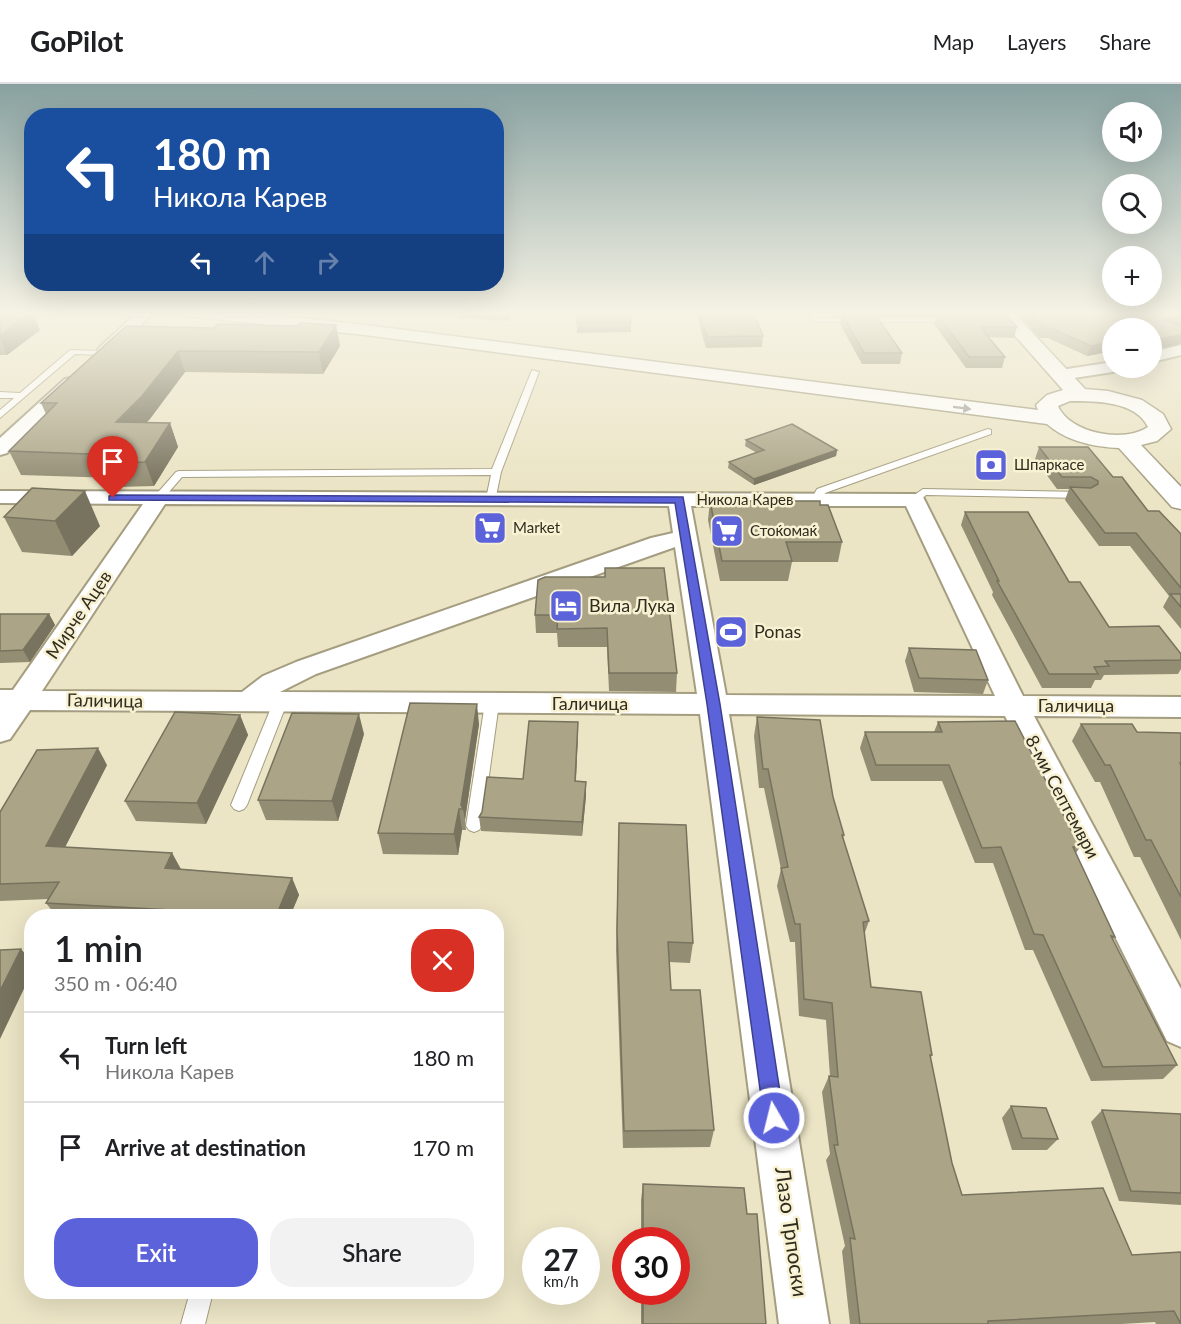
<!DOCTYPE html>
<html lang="en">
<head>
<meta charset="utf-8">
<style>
	body { margin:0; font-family:Lato,sans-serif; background:#f2f2f2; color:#202124; height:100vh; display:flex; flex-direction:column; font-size:22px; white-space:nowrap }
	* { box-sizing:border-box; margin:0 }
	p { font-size:20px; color:#757577 }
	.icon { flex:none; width:33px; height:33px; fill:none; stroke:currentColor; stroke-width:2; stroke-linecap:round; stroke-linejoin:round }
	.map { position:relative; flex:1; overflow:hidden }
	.side { position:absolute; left:24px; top:825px; width:480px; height:390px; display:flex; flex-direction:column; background:#fff; border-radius:24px; box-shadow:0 6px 24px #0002 }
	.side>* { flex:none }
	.hud { position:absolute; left:24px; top:24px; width:480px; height:183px; border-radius:24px; box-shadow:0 6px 24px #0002; background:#1a4fa0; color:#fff; overflow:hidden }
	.buttons { position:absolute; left:1102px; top:18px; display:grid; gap:12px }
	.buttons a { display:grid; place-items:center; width:60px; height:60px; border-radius:50%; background:#fff; box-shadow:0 6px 24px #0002; font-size:30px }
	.speed { position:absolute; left:522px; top:1143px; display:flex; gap:12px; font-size:30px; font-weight:700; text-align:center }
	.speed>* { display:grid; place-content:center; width:78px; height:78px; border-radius:50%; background:#fff; box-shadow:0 6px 24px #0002; line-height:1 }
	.speed small { font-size:15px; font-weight:400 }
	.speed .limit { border:9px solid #d22; background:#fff; color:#111 }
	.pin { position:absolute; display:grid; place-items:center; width:51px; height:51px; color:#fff; margin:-62px -26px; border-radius:50% 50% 50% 0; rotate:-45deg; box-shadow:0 0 6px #0007 }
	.pin .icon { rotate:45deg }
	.me { position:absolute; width:66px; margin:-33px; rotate:352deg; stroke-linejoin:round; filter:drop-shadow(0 0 4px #0008) }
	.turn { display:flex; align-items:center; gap:21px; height:126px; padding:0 30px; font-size:27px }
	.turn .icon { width:78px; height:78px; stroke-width:2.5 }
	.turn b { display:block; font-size:42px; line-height:51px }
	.lanes { display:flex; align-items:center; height:57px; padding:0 30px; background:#0003; justify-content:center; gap:30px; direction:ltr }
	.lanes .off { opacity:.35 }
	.round { display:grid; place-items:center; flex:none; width:63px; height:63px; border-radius:24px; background:#f2f2f2 }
	.head { display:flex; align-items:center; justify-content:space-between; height:102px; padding:0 30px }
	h1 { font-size:36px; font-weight:600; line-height:45px }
	.cta { display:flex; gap:12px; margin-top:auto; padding:12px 30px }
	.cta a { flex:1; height:69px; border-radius:24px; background:#5c62da; color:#fff; font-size:24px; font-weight:600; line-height:69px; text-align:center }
	.cta a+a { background:#f2f2f2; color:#202124 }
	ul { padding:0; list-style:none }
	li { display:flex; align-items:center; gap:18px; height:90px; padding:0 30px; border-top:2px solid #e0e0e0 }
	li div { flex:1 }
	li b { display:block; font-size:22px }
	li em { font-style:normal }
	header { display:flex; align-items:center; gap:36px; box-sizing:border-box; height:84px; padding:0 30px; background:#fff; border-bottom:2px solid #e0e0e0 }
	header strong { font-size:28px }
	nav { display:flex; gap:33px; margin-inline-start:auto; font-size:21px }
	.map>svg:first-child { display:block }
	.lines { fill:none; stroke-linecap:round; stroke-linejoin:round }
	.lane-casing { stroke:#a49d80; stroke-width:2 }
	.street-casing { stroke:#a49d80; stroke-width:4 }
	.secondary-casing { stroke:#a49d80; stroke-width:3 }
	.lane { fill:#fff; fill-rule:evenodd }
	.street { fill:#fff; fill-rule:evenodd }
	.secondary { fill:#fff; fill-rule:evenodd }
	.wall { fill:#938d74 }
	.shaded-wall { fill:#78735e }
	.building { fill:#aba487; stroke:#78735e; stroke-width:1.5 }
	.oneway { fill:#a1a09b }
	.route { fill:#5c62da; stroke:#3c408e; stroke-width:1.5 }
	.labels { text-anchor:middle; stroke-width:5; stroke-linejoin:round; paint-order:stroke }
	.far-poi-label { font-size:15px; fill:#2f2c20; stroke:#f8f1d2; text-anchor:start }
	.far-street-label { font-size:15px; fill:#2f2c20; stroke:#f8f1d2 }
	.poi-label { font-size:18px; fill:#2f2c20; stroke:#f8f1d2; text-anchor:start }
	.street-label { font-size:18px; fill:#2f2c20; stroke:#f8f1d2 }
	.near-street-label { font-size:21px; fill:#2f2c20; stroke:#f8f1d2 }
</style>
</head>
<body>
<header>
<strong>GoPilot</strong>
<nav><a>Map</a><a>Layers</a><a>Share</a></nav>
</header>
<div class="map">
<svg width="1181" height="1240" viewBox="0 0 1181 1240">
	<rect width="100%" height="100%" fill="#ebe4c5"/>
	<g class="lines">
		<g class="lane-casing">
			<g id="lane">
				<path d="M808,228h8l2,6h125l4,2 -4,2h-128l-4,-2z"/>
				<path d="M70,266l33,1 4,2 -4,2 -28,-1 -75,64v-8l14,-12h-14v-6l20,1z"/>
				<path d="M532,286l7,2 -38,100 -6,29h-8l-1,-2 5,-24 -309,2 -20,23h-8l-1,-2 23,-26 3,-1 313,-2z"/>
				<path d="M988,345l3,1v4l-166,59 -5,9 -4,1 -5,-3 6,-11z"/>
				<path d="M923,405l160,3 5,3 -5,3 -157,-3 -8,7h-8v-4z"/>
				<path d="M280,614l7,5 -40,102 -3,4 -5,2 -5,-2 -3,-4 42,-102z"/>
				<path d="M492,614l7,5 -17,123 -3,4 -5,2 -5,-2 -3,-4 19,-123z"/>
				<path d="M190,1208h23l-8,32h-24z"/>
			</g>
		</g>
		<g class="street-casing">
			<g id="street">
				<path d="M138,228h16l-43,42h-12l-2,-3 2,-3z"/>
				<path d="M1181,261v10l-29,7v-10z"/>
				<path d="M1113,278v6h8l-2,3 -58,9 -6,-1 -3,-4 3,-4 6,-1z"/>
				<path d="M71,294l6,1 3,4 -3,4 -70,66 -7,2v-17l65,-59z"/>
				<path d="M0,407l914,3 8,1 101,201 158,1v20l-147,-1 147,273v58l-14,-6 -162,-325 -276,-2 100,610h-50l-79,-610 -670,-4 -20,29 -10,3v-52h13l130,-186 -143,-1zM165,420l504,2 4,27 -22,5 -355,124 -33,14 -21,16 -200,-1zM691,422h215l89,190 -269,-1zM675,463l22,147 -417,-2 36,-18z"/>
			</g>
		</g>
		<g class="secondary-casing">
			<path id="secondary" d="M187,228h60l118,13 673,85 -2,-5 11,-10 16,-5 -69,-78h19l72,77 23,2 34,9 21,14 8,15 -14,12 -16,4 40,42v22l-9,-2 -53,-59c-25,-1 -53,-7 -72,-24l-682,-89 -169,-18 -6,-1zM1070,317c25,0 66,0 78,26 -23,16 -78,7 -90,-21z"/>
		</g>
		<use href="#lane" class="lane"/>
		<use href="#street" class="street"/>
		<use href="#secondary" class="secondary"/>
	</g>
	<g class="wall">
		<path d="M0,228l40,18 -33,25h-7z"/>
		<path d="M460,228h52l-2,9 -50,-3z"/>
		<path d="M576,228l55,10v10l-54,1z"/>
		<path d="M696,228h57l10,24 -1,11 -56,1z"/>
		<path d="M833,228h170l14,15 -3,11 -25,-1 16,20 -3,11h-36l-32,-44 2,-8h-60l26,37 -2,11h-38l-22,-40 1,-8h-6z"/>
		<path d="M1016,228h165l-1,14 1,1v17l-29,6v-22h-39v23l-26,5 -39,-18h-8z"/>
		<path d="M126,242l214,20 -17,28 -138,-2 -39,51h24l8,24 -24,39 -36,1 -3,-9 -94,-3 -12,-24 37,-37 -5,-11z"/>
		<path d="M746,356l91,10 -1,6 -82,29 -26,-17 1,-6 28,-9 -12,-7z"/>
		<path d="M1039,363l74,30 35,34 33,23v95l-18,-22 6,-11 -39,-50h-31l-34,-46 4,-11h-12l-22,-30z"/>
		<path d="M32,404l68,38 -28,30 -50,-4 -18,-35z"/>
		<path d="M710,417l110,4 22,37 -4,20h-46l-4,19h-68l-12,-61z"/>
		<path d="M965,428l104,70 40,45 72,27v15l-3,5 -74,1 -3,5h-6l-4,8h-49l-50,-93 1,-3 -32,-67z"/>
		<path d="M538,496l139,93 -1,19 -67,-1 -2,-44h-49l-1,-14h-21l-1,-18z"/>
		<path d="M0,530h49l6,11 -25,37 -30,1z"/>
		<path d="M909,564l79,32 -5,14 -69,-2 -9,-31z"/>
		<path d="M240,631l8,20 -42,89 -70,-3 -11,-20z"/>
		<path d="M757,633l76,80 11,38 -1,4 26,82 -5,14 7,52 61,68 -2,4 22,104 10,32 170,60 49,-3v72h-25l-1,-2 -33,2h-272l-8,-73 3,-5 -19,-86 4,-6 -8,-62 7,-16h1l-4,-56 -27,-4 -4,-74h-5l-13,-56 4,-17 -17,-81h-5l-5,-52z"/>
		<path d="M578,638l-2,59 10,15 -4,40 -101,-5 -2,-14 3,-5 41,-33z"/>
		<path d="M938,638l142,125 -4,6 39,84 -3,3 65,125 -14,14 -72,2 -58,-131h-8l-32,-87h-18l-33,-82h-71l-11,-33 5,-16h69z"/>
		<path d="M479,640l-14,96 1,10h-4l-4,25 -75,-1 -5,-21z"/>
		<path d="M1081,640l56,8 44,1v207l-41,-83h-6l-34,-75h-5l-23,-41z"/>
		<path d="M364,650l-26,87 -72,-1 -8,-20z"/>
		<path d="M107,681l-42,82 107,6 9,16 111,9 7,17 -9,21h-234l-10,-13 2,-4 -48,2v-89z"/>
		<path d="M619,739l74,120 -3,20 -21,-1 2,28 43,140 -4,17 -87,1 -7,-198z"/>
		<path d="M1011,1022l47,33 -11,11h-35l-10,-32z"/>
		<path d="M1102,1026l79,4v91l-62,-4 -28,-79z"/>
		<path d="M643,1100l104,30 19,110h-125v-32h35v-52h-35v-40z"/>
	</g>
	<g class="shaded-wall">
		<path d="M31,228h2l7,18 -33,25 -7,-15v-5z"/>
		<path d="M1181,233v9l-21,5 4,-11z"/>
		<path d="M336,241l4,21 -17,28 -4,-22z"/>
		<path d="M1181,251v9l-29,6v-10z"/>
		<path d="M1113,257v10l-26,5 4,-10z"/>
		<path d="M178,267l7,21 -35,47 -25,26 -9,-23z"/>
		<path d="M170,339l8,24 -24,39 -9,-24z"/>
		<path d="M837,366l-1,6 -82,29v-6z"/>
		<path d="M85,407l15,35 -28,30 -17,-35z"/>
		<path d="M49,530l6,11 -25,37 -7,-12z"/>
		<path d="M477,620l2,20 -14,96 -2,-11 -2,-4z"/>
		<path d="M359,630l5,20 -26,87 -6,-20z"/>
		<path d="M240,631l8,20 -42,89 -9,-21z"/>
		<path d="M578,638v14l-3,59v-14z"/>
		<path d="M98,664l9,17 -50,98 -11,-17z"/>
		<path d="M586,698v14l-4,40v-14z"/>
		<path d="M459,725l3,21 -4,25 -4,-21z"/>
		<path d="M172,769l9,17 -16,-2z"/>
		<path d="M292,794l7,17 -9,21h-14z"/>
		<path d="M21,865l11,13v10l-32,67v-48z"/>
	</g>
	<g class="building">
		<path d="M0,228h31l-31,23z"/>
		<path d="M576,228h54l1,10h-54z"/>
		<path d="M700,228h53l10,24 -56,1z"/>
		<path d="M949,228h54l14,15h-37l25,30h-36l-32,-43h10z"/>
		<path d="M1029,228h152v5l-17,3 17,7v8l-29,5v-12h-39v13l-22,5 -40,-18h-7z"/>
		<path d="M842,230h33l27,39h-38z"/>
		<path d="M300,239l36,2 -17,27 -141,-1 -36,45 -26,26 54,1 -25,39 -37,1 6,-8 -105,-4 48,-48h-16l85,-77 88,2 4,-4 79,2z"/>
		<path d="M792,340l45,26 -83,29 -25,-17 35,-12 -18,-10z"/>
		<path d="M1039,363h49l25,30h9l26,34h11l22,23v54l-45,-55h-31l-35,-46 21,1 7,-4v-3l-7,-4h-29z"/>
		<path d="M32,404l53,3 -30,30 -51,-4z"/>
		<path d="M710,417h110v4h8l14,37h-56l6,19h-70z"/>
		<path d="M965,428h63l41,70h11l29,45 50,-1 22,28v6l-76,1 4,5 -15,1 4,7h-49l-52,-93h2z"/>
		<path d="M605,484h59l13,105h-68l-2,-45 -50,1 1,-14h-23l3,-35 7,-3h60z"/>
		<path d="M1170,510h11v13z"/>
		<path d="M0,530h49l-26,36 -23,1z"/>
		<path d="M909,564l67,2 12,30 -69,-2z"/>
		<path d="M410,619l67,1 -16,101 2,4h-4l-5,25 -76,-1z"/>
		<path d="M175,628l65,3 -43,88 -72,-2z"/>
		<path d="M292,629l67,1 -27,87 -74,-1z"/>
		<path d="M757,633l63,3 13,77 11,38h-2l27,86 -6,1 8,65 50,5 11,63h-2l22,108 10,32 141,-7 29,67 49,-3v72l-7,-13 -186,10v3h-128l-10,-86 5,1 -21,-94h4l-9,-69 9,1 -6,-74 -28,-4 -4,-75h-5l-14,-56 7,-1 -20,-98h-5z"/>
		<path d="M529,637l49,1 -3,59 11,1 -4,40 -103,-5 3,-5 5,-35 36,2z"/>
		<path d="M1015,637l65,126h-7l42,90 -4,-1 66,129 -74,2 -60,-132 -9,-1 -33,-87 -19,1 -33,-83h-73l-11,-33h77l-4,-10z"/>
		<path d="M1081,640h51l5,8 44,1v30h-1l1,3v131l-30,-57h-5l-36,-75h-5z"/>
		<path d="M98,664l-52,98 126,7 -7,15 127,10 -16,38h-90l3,-5 -143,-8 13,-21 -59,2v-72l37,-62z"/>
		<path d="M619,739l67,2 7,118 -25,-1 3,48h29l14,140 -90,1 -7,-201z"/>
		<path d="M21,865l-21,42v-41z"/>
		<path d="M1011,1022l35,2 12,31 -36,-1z"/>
		<path d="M1102,1026l79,4v79l-50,-2z"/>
		<path d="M643,1100l101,4 3,26h10l9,110h-123v-32h33v-52h-33z"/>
	</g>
	<defs><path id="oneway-solid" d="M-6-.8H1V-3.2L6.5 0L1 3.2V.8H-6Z" transform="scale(1.5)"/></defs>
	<use class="oneway" href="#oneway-solid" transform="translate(962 324) rotate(7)"/>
	<linearGradient id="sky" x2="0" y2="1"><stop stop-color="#88a1a0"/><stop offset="0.57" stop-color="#f6f3e5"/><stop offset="1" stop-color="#f6f3e5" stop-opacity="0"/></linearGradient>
	<rect width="1181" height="402" fill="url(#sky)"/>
	<path class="route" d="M113,411l570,2 37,207 64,414 -3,7 -7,3 -7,-3 -3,-7 -57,-414 -32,-201 -566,-3v-4z"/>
	<defs>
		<g id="bank-square" transform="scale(1.725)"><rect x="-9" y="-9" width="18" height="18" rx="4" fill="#5c62da" stroke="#f8f1d2"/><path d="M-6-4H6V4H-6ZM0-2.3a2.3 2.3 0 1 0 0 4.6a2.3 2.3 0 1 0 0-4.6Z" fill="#fff"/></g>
		<g id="supermarket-square" transform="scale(1.725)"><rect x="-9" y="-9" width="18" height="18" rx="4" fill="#5c62da" stroke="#f8f1d2"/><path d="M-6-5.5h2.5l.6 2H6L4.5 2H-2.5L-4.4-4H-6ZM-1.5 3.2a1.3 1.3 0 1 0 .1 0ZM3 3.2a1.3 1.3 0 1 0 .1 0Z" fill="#fff"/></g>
		<g id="hotel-square" transform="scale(1.725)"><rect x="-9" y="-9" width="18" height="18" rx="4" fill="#5c62da" stroke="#f8f1d2"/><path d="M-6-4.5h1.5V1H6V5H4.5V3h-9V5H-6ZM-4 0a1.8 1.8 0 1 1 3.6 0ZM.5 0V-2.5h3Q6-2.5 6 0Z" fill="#fff"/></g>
		<g id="stadium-square" transform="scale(1.725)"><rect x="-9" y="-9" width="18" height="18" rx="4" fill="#5c62da" stroke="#f8f1d2"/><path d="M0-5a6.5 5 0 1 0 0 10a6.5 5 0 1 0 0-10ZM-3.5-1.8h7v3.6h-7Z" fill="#fff"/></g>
	</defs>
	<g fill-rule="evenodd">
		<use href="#bank-square" x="991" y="381"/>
		<use href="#supermarket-square" x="490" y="444"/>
		<use href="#supermarket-square" x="727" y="447"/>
		<use href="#hotel-square" x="566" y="522"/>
		<use href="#stadium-square" x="731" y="548"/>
	</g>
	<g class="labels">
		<g class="far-poi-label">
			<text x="1014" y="386">Шпаркасе</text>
			<text x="513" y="449">Market</text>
			<text x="750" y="452">Стоќомаќ</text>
		</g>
		<g class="far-street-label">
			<text x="745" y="421">Никола Карев</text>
		</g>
		<g class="poi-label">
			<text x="589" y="528">Вила Лука</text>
			<text x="754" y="554">Ponas</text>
		</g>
		<g class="street-label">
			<text transform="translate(79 531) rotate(-56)" y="6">Мирче Ацев</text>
			<text transform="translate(105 617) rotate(1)" y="6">Галичица</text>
			<text x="590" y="626">Галичица</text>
			<text x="1076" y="628">Галичица</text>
			<text transform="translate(1062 713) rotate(62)" y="6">8-ми Септември</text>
		</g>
		<g class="near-street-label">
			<text transform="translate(791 1148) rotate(82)" y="7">Лазо Трпоски</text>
		</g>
	</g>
</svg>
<div class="buttons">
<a><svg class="icon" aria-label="sound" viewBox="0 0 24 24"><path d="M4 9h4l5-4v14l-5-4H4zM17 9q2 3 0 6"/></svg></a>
<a><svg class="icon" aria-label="search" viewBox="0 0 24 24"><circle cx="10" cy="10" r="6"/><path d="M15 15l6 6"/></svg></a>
<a>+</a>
<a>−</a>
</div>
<div class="speed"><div>27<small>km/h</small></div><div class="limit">30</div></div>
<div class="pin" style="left:113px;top:414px;background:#d93025"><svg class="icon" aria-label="arrive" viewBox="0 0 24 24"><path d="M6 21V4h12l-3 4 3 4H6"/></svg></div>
<svg class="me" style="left:774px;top:1034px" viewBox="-20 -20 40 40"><circle r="17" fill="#5c62da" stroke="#fff" stroke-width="3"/><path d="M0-11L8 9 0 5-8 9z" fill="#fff"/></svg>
<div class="hud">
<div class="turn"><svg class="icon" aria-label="left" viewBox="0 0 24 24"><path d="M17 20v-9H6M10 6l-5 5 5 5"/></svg><div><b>180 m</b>Никола Карев</div></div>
<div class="lanes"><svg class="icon" aria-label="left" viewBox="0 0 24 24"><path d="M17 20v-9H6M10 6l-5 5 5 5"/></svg><svg class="icon off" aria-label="ahead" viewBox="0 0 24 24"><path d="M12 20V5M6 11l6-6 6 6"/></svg><svg class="icon off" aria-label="right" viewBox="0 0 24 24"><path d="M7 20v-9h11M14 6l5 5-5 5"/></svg></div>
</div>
<section class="side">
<div class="head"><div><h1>1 min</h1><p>350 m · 06:40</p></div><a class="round" style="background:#d93025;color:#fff"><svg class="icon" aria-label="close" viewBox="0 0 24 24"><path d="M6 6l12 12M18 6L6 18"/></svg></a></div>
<ul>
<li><svg class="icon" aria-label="left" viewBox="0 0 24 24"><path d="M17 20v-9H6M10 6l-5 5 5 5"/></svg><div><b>Turn left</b><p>Никола Карев</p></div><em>180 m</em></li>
<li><svg class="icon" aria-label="arrive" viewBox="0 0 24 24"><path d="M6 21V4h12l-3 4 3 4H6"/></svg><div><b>Arrive at destination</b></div><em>170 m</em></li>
</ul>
<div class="cta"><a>Exit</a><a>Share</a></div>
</section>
</div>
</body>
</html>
